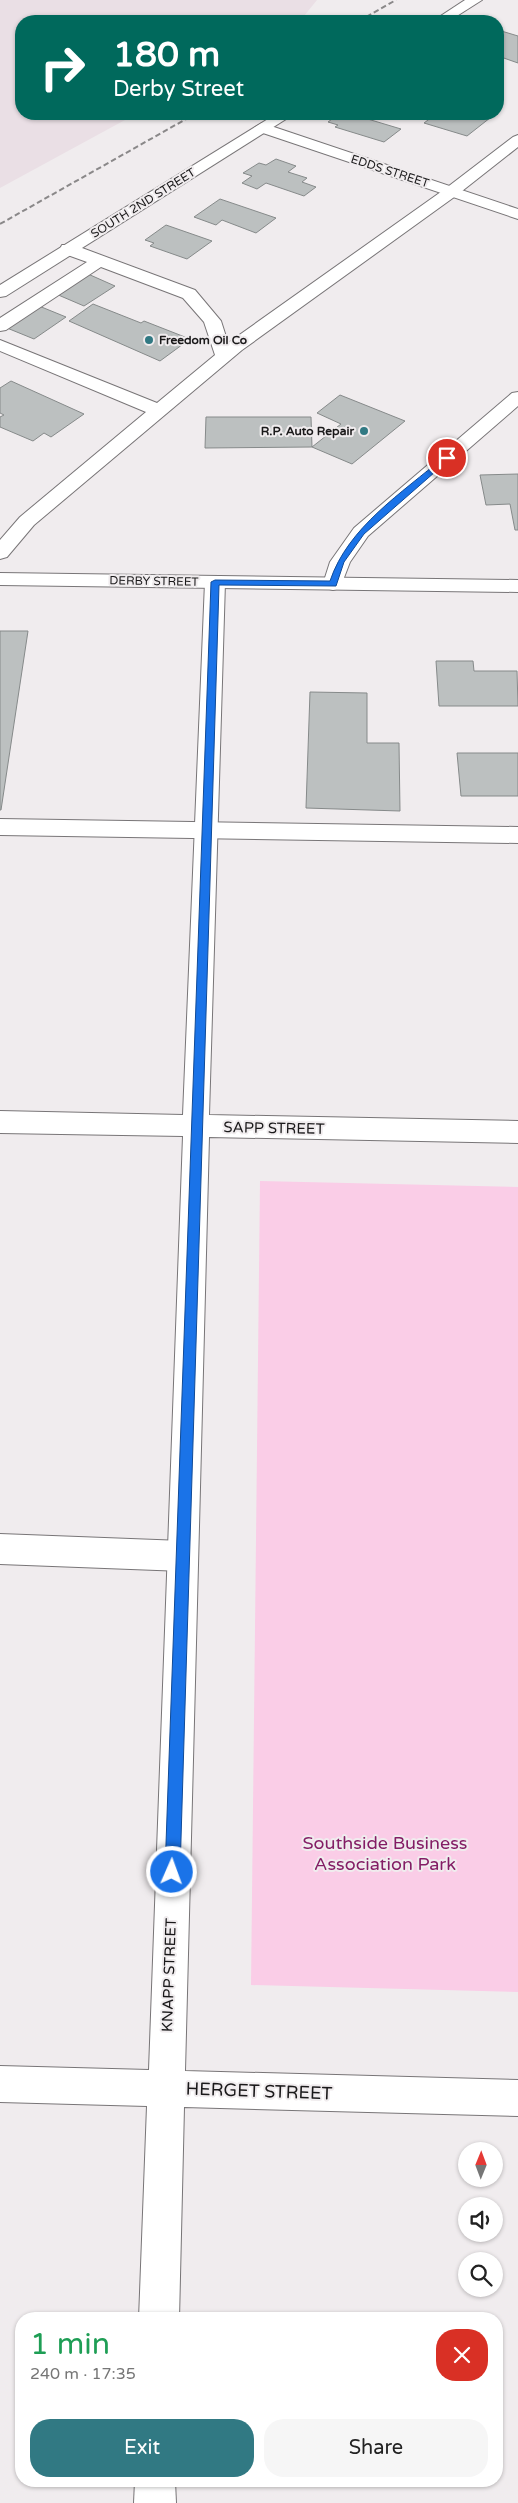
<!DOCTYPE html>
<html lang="en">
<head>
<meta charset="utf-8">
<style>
	body { margin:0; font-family:"Varela Round",sans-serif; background:#f6f6f6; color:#222; height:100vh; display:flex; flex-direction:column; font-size:19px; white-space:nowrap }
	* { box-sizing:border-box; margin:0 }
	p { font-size:16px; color:#767676 }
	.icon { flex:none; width:28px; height:28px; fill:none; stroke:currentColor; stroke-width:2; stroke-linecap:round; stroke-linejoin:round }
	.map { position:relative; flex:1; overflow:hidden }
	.panel { position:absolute; left:15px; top:2312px; width:488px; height:175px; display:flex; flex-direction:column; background:#fff; border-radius:20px; box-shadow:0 1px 4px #0004 }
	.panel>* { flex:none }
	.guide { position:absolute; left:15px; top:15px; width:489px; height:105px; border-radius:20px; box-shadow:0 1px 4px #0004; background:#00695c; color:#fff; overflow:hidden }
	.needle { width:32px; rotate:1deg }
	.tools { position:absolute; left:458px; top:2142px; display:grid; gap:10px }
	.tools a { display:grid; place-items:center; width:45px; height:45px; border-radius:50%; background:#fff; box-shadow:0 1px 4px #0004; font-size:25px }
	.pin { position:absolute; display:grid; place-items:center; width:42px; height:42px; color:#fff; margin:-21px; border:2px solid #fff; border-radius:50%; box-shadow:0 1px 5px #0007 }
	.me { position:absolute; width:55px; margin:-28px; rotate:2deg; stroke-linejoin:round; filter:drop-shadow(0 0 4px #0008) }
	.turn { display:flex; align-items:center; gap:18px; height:105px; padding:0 15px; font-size:22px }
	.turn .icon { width:65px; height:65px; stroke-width:2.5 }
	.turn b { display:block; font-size:35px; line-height:42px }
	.round { display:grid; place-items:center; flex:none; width:52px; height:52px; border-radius:20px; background:#f6f6f6 }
	.summary { display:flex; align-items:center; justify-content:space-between; height:85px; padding:0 15px }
	h1 { font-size:30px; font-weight:600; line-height:38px; color:#1e9e55 }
	.cta { display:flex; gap:10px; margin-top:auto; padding:10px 15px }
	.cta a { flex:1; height:58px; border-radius:20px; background:#317983; color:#fff; font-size:20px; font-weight:600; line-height:58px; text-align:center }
	.cta a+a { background:#f6f6f6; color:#222 }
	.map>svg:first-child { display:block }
	.built { fill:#eadfe5 }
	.green { fill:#facde7 }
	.building { fill:#bcc0c0; stroke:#868a8a }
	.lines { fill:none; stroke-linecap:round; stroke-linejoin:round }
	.service-casing { stroke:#787577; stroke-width:2 }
	.minor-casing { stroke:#787577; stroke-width:2 }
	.secondary-casing { stroke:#787577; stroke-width:2 }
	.service { fill:#fff; fill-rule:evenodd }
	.minor { fill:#fff; fill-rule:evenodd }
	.secondary { fill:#fff; fill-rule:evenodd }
	.rail { stroke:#8a8889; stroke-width:2; stroke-dasharray:5.5 3; stroke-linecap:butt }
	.route { fill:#1a73e8; stroke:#114b97 }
	.poi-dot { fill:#317983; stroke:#f0ecee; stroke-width:2 }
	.labels { text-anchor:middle; stroke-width:4; stroke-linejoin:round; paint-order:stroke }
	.far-street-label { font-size:12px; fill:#1a191a; stroke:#f0ecee }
	.far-poi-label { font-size:12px; font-weight:bold; fill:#1a191a; stroke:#f0ecee; text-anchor:start }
	.street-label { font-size:15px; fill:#1a191a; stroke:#f0ecee }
	.near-park-label { font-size:18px; fill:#831d65; stroke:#f0ecee }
	.near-street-label { font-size:18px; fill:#1a191a; stroke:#f0ecee }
</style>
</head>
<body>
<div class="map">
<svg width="518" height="2503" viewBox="0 0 518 2503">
	<rect width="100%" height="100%" fill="#f0ecee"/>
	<path class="built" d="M0,0h317l-17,21h-279v93h115l-136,74z"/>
	<path class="green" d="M260,1181l258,6v805l-267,-7z"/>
	<g class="building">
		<path d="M498,30l20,6v27l-20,-7z"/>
		<path d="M339,114l8,3 4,-3 50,15 -17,13 -49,-15 3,-2 -10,-3z"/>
		<path d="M436,114h59l-28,22 -43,-13z"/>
		<path d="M276,159l20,7 -8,6 19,6 -5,4 14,5 -12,9 -38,-13 -9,6 -15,-6 10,-7 -9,-3 16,-10 7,2z"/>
		<path d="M220,199l56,19 -20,15 -34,-13 -6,5 -22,-8z"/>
		<path d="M166,225l46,16 -25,18 -37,-13 4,-3 -9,-3z"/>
		<path d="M88,274l27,12 -31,20 -28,-12z"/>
		<path d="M93,304l48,19 3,-2 46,18 -30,22 -91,-40z"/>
		<path d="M39,306l27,11 -32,22 -27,-11z"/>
		<path d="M11,381l73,33 -33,23 -7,-4 -11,8 -33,-14v-10l4,-2 -4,-2v-25z"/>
		<path d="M340,395l65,26 -53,43 -40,-17 29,-23 -24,-11z"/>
		<path d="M206,417h105l1,30 -107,1z"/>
		<path d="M518,474v56h-3l-5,-26 -24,1 -6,-30z"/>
		<path d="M0,631h28l-27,179h-1z"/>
		<path d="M436,661h37l1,10h43l1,35h-79z"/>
		<path d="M310,692l57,1v50h32l1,68 -94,-3z"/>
		<path d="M457,753h61v43h-57z"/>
	</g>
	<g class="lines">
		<g class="service-casing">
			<g id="service">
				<path d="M518,135v12l-61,48 -215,155 -208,175 -27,32 -7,2v-19l20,-23 126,-105 -146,-61v-11l157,63 58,-48 -11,-33 -21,-24 -82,-31 -95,63 -6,1v-13l87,-56 -25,-9 -2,-4 2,-4h12l121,45 26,31 7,22 217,-154 68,-52z"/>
				<path d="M0,819l518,8v16l-518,-8z"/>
				<path d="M0,1534l183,7 11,5 4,10 -4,10 -11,5 -183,-7z"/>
			</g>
		</g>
		<g class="minor-casing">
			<g id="minor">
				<path d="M262,123l256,86v10l-261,-88 -3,-3z"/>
				<path d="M518,392v14l-150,130 -18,26 -10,26 -7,2 -7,-2 -3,-4 7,-22 24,-34 158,-135z"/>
				<path d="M215,576l7,2 3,4 -16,533 309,6v22l-309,-6 -24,934 333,9v36l-334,-9 -5,212h-40l8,-213 -147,-4v-36l149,4 34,-934 -183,-3v-22l183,4 22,-533 3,-4z"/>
				<path d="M135,2481h40l1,22h-42z"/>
			</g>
		</g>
		<g class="secondary-casing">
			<g id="secondary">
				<path d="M465,0h17l-33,21h-16z"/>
				<path d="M276,114h18l-288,182 -6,1v-12z"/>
				<path d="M0,573l518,7v12l-518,-7z"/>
			</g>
		</g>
		<use href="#service" class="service"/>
		<use href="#minor" class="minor"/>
		<use href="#secondary" class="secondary"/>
		<g class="rail">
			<path d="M359,21l37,-21"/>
			<path d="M0,224l195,-110"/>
		</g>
	</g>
	<path class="route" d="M444,457l7,1 -87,76 -20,28 -8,24 -117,-1 -39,1287 -2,5 -6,2 -5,-2 -2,-5 46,-1290 4,-2 115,1c18,-54 72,-88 114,-124z"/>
	<g class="poi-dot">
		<circle cx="149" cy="340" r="5"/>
		<circle cx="364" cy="431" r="5"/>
	</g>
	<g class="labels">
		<g class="far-street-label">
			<text transform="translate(390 171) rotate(18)" y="4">EDDS STREET</text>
			<text transform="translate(143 203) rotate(-32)" y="4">SOUTH 2ND STREET</text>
			<text transform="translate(154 581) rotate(1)" y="4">DERBY STREET</text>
		</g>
		<g class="far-poi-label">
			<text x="159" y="344">Freedom Oil Co</text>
			<text x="354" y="435" text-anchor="end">R.P. Auto Repair</text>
		</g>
		<g class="street-label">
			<text transform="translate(274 1128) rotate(1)" y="5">SAPP STREET</text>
			<text transform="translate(169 1975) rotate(-88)" y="5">KNAPP STREET</text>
		</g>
		<g class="near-park-label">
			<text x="385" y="1849">Southside Business<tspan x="385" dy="21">Association Park</tspan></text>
		</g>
		<g class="near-street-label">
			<text transform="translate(259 2091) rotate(2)" y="6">HERGET STREET</text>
		</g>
	</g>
</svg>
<div class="tools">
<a><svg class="needle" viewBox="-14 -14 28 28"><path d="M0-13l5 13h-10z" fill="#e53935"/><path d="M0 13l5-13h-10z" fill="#767676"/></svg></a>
<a><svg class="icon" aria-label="sound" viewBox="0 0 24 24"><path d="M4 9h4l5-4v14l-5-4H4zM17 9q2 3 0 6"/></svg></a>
<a><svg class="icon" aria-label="search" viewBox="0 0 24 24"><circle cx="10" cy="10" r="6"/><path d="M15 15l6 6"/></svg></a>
</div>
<div class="pin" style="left:447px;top:458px;background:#d93025"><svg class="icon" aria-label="arrive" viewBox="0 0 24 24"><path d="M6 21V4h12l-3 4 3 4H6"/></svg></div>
<svg class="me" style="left:172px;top:1872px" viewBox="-20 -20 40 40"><circle r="17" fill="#1a73e8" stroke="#fff" stroke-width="3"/><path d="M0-11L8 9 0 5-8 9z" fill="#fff"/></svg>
<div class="guide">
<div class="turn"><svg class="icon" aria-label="right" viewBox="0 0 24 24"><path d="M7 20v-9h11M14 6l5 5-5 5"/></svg><div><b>180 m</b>Derby Street</div></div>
</div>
<section class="panel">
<div class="summary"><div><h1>1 min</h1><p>240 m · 17:35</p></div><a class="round" style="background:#d93025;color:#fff"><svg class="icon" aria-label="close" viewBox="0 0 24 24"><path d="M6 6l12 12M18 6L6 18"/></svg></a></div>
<div class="cta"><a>Exit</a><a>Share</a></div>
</section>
</div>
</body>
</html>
